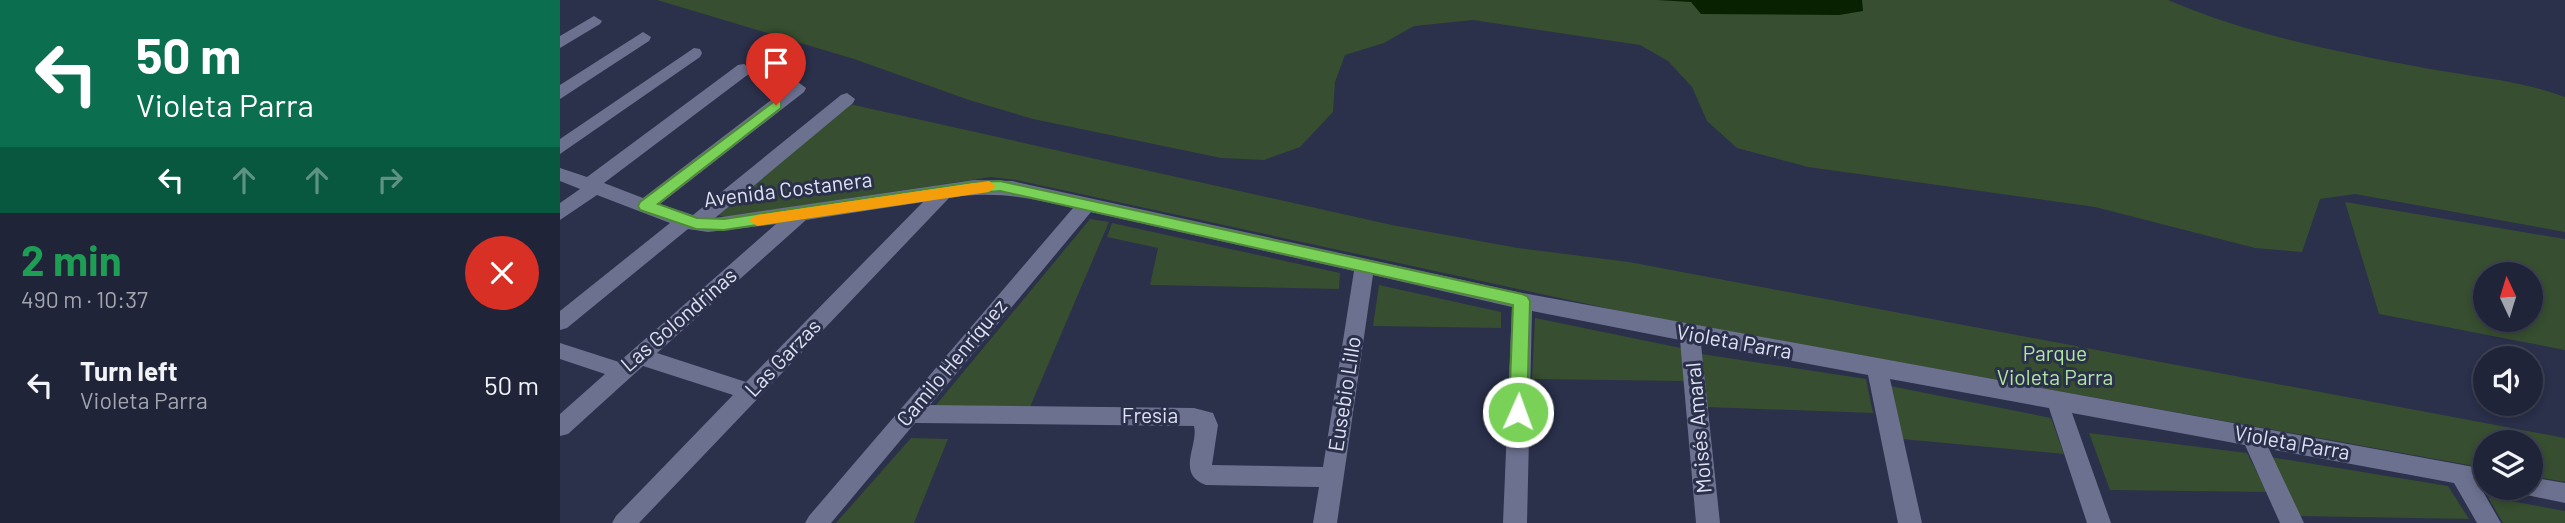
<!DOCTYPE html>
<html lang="en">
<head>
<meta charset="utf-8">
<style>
	body { margin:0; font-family:Barlow,sans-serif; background:#282c40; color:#f1f3f6; height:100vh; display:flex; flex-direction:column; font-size:26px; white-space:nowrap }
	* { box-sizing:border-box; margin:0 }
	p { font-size:23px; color:#a2a4ae }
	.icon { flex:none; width:38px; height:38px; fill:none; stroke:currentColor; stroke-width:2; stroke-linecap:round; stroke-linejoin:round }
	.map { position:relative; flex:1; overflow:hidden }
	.side { display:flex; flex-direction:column; background:#202438; width:560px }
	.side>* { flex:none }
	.guide { background:#0b6e4f; color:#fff; overflow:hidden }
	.needle { width:46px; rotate:356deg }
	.tools { position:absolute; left:1913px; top:262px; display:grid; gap:14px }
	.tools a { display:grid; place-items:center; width:70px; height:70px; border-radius:50%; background:#202438; box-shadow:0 4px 10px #0003,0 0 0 2px #3d4153; font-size:35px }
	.pin { position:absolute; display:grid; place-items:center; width:60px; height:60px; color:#fff; margin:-72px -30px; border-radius:50% 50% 50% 0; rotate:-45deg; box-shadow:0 0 7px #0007 }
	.pin .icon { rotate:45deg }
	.me { position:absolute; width:77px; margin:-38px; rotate:2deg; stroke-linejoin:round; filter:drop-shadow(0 0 5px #0008) }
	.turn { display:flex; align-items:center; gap:24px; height:147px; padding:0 21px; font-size:32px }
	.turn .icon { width:91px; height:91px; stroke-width:2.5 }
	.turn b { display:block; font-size:49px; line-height:60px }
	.lanes { display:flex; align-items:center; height:66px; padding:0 21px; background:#0003; justify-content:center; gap:35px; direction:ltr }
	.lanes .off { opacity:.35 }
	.round { display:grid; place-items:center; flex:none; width:74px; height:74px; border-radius:37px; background:#282c40 }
	.headline { display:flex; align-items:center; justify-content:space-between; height:119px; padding:0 21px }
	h1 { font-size:42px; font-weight:700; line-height:52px; color:#1e9e55 }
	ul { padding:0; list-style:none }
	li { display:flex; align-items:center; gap:21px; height:105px; padding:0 21px }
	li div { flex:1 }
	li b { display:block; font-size:26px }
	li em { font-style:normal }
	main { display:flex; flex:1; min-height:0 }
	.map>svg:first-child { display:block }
	.green { fill:#374e30; fill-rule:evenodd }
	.water { fill:#082101 }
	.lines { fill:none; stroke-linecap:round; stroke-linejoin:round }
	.minor { fill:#6c7190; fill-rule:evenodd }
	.route { fill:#79d158; stroke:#4f8839; stroke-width:2 }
	.slow { fill:#f59e0b }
	.labels { text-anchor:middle; stroke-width:6; stroke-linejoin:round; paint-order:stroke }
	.street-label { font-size:21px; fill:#e0e3f5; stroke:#2b304b }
	.park-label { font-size:21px; fill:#b1e79f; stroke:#2b304b }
</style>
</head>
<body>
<main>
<section class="side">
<div class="guide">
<div class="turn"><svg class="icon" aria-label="left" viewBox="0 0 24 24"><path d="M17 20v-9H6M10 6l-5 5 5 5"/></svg><div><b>50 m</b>Violeta Parra</div></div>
<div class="lanes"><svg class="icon" aria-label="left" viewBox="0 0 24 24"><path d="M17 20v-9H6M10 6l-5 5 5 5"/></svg><svg class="icon off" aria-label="ahead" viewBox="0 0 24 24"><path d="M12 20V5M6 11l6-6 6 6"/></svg><svg class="icon off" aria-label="ahead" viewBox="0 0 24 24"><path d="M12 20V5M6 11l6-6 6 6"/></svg><svg class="icon off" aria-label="right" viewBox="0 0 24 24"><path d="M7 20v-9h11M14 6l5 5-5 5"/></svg></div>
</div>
<div class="headline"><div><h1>2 min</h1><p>490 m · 10:37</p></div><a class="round" style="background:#d93025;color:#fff"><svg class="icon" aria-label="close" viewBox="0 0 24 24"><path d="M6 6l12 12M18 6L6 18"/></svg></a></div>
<ul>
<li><svg class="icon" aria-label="left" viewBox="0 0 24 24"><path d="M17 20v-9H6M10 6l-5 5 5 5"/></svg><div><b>Turn left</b><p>Violeta Parra</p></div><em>50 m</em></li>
</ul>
</section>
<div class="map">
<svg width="2005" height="523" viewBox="0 0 2005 523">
	<rect width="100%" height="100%" fill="#2b304b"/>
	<g class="green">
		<path d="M97,0h1511c84,36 172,52 262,69 45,8 92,12 135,28v135l-210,-38 -35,5 -18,53 -47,-4 -160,-41 -287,-40 -71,-19 -30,-27 -15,-34 -24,-26 -28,-16 -167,-25 -59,6 -30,17 -39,12 -10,27 -2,30 -33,35 -36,13 -43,-2 -188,-39 -64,-19 -115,-41z"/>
		<path d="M276,101l556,124 126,23 111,14 936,176v44l-34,-6 -1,-33h-45v25l-847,-153 -622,-135 -25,-3 -266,40 -20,-6z"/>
		<path d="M1785,202l220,37v111l-186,-36zM1925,275h45v45h-45z"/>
		<path d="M530,219l19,3 -79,185 -94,-2z"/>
		<path d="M552,223l228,50 -1,16 -189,-4 8,-37 -51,-11z"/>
		<path d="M819,285l122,27v16l-128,-2z"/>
		<path d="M975,318l146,30 3,33 -152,-2z"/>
		<path d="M1142,354l164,25 7,34 -166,-6z"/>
		<path d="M1330,386l161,32 13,36 -162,-15z"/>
		<path d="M1529,433l158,20 20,39 -157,-2z"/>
		<path d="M351,438l37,1 -34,84h-78z"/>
		<path d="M1710,457l178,29 21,33 -169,-3z"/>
		<path d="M1928,497l77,14v12h-62z"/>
	</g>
	<path class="water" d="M1097,0h205l1,11 -24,4 -138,-1 -10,-12z"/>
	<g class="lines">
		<g class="minor">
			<path d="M34,16l8,5 -2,3 -40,24v-12z"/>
			<path d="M83,32l8,5 -2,4 -89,58v-14z"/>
			<path d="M134,48l6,1 2,4 -2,4 -140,97v-15z"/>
			<path d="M184,64l8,5 -2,4 -146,110 39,15 149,-114 6,-2 8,6 -2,4 -144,112 33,11 148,-120 6,-2 8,6 -2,4 -138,115 259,-38 38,1 510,112 963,176 2,19h-6l20,35h-24l-23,-40 -185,-34 35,74h-24l-35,-78 -173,-32 39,110h-24l-38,-115 -159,-29 32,144h-24l-30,-148 -167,-31 19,179h-24l-16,-183 -148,-29 -5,212h-24l9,-216 -139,-32 -36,248h-24l6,-36 -113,-2c-31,-11 -7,-40 -12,-59l-279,-3 -84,100h-26l4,-7 264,-308c-44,-10 -79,-18 -124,-10l-310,325h-27l4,-7 117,-121 -90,-29 -75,68 -8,2v-22l45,-40 -45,-15v-16l59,19 157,-138 -68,8 -20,-3 -121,99 -7,2v-19l110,-88 -73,-28 -37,25v-17l20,-14 -20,-8v-13l27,9 151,-112zM363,202l-177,180 -89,-29 149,-133zM531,212l263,59 -31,196 -111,-2 6,-40 -5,-12 -19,-5 -264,-3z"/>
			<path d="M1970,477l35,6v20l-43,-9 -3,-6h11z"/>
		</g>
	</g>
	<path class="route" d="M216,100l5,1v7l-123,96 39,14 27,1 250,-37 26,-1 522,113 5,2 3,5 -3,111 -2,5 -7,2 -6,-2 -3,-5 4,-107 -513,-114 -26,2 -250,37 -28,-1 -56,-19 -2,-4 2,-4z"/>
	<path class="slow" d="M429,181l7,5 -7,6 -232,34 -8,-6 8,-5z"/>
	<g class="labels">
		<g class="street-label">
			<text transform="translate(228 190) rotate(-7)" y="7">Avenida Costanera</text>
			<text transform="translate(119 320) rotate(-41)" y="7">Las Golondrinas</text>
			<text transform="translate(1174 342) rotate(10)" y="7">Violeta Parra</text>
			<text transform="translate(223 358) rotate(-46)" y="7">Las Garzas</text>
			<text transform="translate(392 363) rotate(-50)" y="7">Camilo Henríquez</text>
			<text transform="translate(785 394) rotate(-81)" y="7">Eusebio Lillo</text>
			<text x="590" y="423">Fresia</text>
			<text transform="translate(1139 428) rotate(-95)" y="7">Moisés Amaral</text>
			<text transform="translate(1732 443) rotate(10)" y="7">Violeta Parra</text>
		</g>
		<g class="park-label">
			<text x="1495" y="361">Parque<tspan x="1495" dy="24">Violeta Parra</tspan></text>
		</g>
	</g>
</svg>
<div class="tools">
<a><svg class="needle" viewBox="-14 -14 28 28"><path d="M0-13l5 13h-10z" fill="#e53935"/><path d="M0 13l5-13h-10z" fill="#a2a4ae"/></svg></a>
<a><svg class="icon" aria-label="sound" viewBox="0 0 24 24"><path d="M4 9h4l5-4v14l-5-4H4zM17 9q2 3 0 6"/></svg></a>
<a><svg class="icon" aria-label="layers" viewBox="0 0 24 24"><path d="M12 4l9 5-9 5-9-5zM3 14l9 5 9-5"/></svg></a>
</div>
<div class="pin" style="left:216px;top:105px;background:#d93025"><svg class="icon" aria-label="arrive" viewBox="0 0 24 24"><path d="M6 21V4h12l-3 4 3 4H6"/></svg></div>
<svg class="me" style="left:958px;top:412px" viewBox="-20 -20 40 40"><circle r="17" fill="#79d158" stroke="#fff" stroke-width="3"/><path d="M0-11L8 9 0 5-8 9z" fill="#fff"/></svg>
</div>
</main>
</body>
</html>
